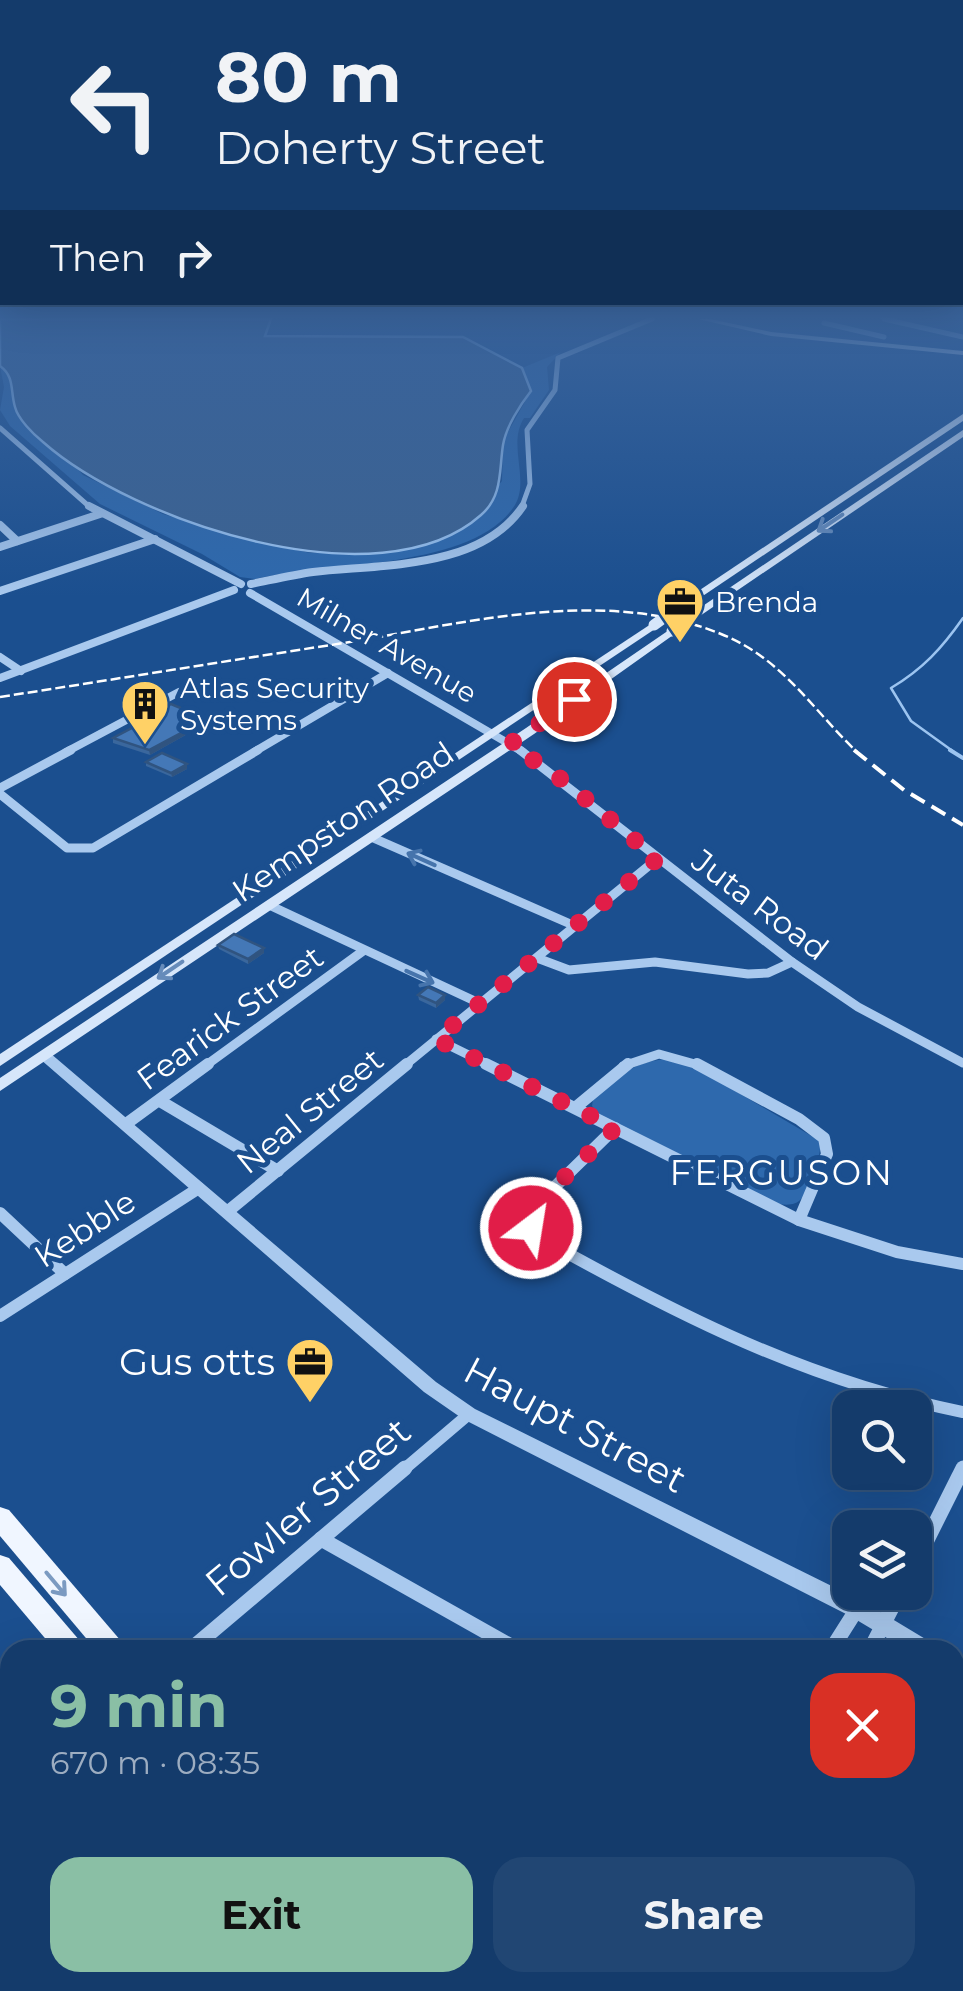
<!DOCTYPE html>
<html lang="en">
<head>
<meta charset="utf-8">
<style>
	body { margin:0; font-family:Montserrat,sans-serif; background:#214673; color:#f1f3f6; height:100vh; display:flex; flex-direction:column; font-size:38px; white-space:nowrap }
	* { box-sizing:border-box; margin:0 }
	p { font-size:32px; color:#9dadc1 }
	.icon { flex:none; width:55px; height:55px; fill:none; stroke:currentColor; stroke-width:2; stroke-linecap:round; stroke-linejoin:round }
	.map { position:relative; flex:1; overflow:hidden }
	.side { position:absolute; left:0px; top:1640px; width:965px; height:352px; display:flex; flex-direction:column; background:#143b6b; border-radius:30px 30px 0 0; box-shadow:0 10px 40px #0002,0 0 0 2px #33557e }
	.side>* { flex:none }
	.hud { position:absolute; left:0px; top:0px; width:965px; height:305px; box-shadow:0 10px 40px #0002,0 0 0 2px #33557e; background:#143b6b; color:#f1f3f6; overflow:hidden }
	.fabs { position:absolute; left:832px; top:1390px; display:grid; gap:20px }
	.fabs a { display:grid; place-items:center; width:100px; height:100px; border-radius:20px; background:#143b6b; box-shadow:0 10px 40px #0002,0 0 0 2px #33557e; font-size:50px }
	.pin { position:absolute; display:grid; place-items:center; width:85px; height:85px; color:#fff; margin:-42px; border:5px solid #fff; border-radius:50%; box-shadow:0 2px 10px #0007 }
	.me { position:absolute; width:110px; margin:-55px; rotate:31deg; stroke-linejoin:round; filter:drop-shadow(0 0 8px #0008) }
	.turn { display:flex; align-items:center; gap:35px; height:210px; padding:0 50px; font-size:45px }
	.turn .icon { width:130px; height:130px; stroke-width:2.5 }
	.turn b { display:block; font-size:70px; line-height:85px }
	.then { display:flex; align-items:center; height:95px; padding:0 50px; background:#0003; gap:20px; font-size:38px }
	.round { display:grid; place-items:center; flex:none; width:105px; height:105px; border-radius:30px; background:#214673 }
	.headline { display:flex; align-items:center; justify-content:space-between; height:170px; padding:0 50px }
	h1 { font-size:60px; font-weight:700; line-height:75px; color:#8abfa5 }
	.button { display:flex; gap:20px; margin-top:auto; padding:20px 50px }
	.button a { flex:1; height:115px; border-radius:30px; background:#8abfa5; color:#111; font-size:40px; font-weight:700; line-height:115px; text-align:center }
	.button a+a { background:#214673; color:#f1f3f6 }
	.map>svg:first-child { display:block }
	.green { fill:#2e69ad }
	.water { fill:#3c6290; stroke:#9cc4f0; stroke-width:2.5 }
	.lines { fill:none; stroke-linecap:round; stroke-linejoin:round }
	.stream-far1 { stroke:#9cc4f0; stroke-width:2.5 }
	.stream { stroke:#9cc4f0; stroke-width:4 }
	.minor-far4 { stroke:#a9c9ee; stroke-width:5 }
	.minor-far3 { stroke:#a9c9ee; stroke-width:8 }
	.minor-far2 { stroke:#a9c9ee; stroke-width:9 }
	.minor-far1 { stroke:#a9c9ee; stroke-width:12 }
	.minor { stroke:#a9c9ee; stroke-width:15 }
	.tertiary { fill:#a9c9ee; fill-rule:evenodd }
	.secondary { fill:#d6e6fa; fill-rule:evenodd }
	.primary { fill:#f0f6ff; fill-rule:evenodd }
	.rail-far1 { stroke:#fff; stroke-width:2.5; stroke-dasharray:10 4; stroke-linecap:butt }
	.rail { stroke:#fff; stroke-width:4; stroke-dasharray:16 8; stroke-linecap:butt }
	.secondary-bridge { stroke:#d6e6fa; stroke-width:11 }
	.wall { fill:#3a679d }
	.shaded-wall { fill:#305480 }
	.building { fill:#4478b7; stroke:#305480; stroke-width:2.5 }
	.oneway { stroke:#668bba }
	.oneway2 { stroke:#4674ac }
	.oneway3 { stroke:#7b9ac1 }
	.route { stroke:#e11d48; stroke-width:18; stroke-dasharray:0 32.4 }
	.labels { text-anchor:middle; stroke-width:10; stroke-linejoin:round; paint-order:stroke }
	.far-poi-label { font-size:28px; fill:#fff; stroke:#1b4f8f; text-anchor:start }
	.far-street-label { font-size:28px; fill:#fff; stroke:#1b4f8f }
	.street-label { font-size:32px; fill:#fff; stroke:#1b4f8f }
	.neighbourhood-label { font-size:35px; letter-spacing:2.5px; fill:#fff; stroke:#1b4f8f }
	.near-poi-label { font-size:38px; fill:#fff; stroke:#1b4f8f; text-anchor:end }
	.near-street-label { font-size:38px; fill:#fff; stroke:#1b4f8f }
</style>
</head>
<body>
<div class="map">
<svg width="963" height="1991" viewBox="0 0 963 1991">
	<rect width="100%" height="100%" fill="#1b4f8f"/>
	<g class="green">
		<path d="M561,352l-14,15 2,23 -19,28h-6c-17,27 6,61 -9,87 -41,65 -191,57 -260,74l-15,-2 -38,-23 -102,-50 -90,-78 -10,-16 4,-23 -4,-21 11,11 2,21 70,77 80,39 97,29 51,10 88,-4 40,-9 23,-11 40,-48 1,-40 28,-50 -9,-23z"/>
		<path d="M667,1059l26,7 127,75c2,14 -9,46 -18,57 -6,8 -16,7 -24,6l-178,-89 -8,-9 1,-7c22,-22 42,-38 74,-40z"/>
	</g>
	<path class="water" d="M0,319h271l-6,17 198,1 59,31 9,23c-11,14 -25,36 -28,54 -4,25 0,51 -22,70 -101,90 -349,6 -438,-73 -10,-8 -25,-23 -28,-35 -5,-17 0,-30 -15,-41z"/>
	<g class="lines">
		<path class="stream-far1" d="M954,752l-43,-31 -20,-33c32,-19 51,-40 72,-70"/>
		<path class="stream" d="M950,750l13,8"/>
		<g class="minor-far4">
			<path d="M884,319l79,18"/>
			<path d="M824,323l60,14"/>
			<path d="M0,428l92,81"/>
			<path d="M521,509l9,-25 -3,-54 28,-40 3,-32 94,-39"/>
		</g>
		<g class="minor-far3">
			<path d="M89,506l152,78"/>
			<path d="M0,525l17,16"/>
			<path d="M0,547l100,-33"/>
			<path d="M251,584c20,-4 41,-9 62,-12 68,-8 167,-2 210,-66"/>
			<path d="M0,591l155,-52"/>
			<path d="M250,593l273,159"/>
			<path d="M0,657l21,14"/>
			<path d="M0,678l234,-88"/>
			<path d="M66,752l113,-60"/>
			<path d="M254,752l134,-79"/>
		</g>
		<g class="minor-far2">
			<path d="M520,750l272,212 66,45 105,56"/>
			<path d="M0,788l71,-38"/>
			<path d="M0,794l67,54h26l165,-98"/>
			<path d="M371,837l204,89"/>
			<path d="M269,905l210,98"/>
			<path d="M537,958l32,12 86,-8 93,12 20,-1 24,-11"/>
			<path d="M436,1039l55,27"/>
			<path d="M205,1066l158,-115"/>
			<path d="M404,1066l253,-207"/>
			<path d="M623,1066l36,-12 43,12"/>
		</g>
		<g class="minor-far1">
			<path d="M486,1064l313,156 98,32 66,12"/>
			<path d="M697,1064l102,55 25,19 3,16 -28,66"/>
			<path d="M160,1101l118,70"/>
			<path d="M576,1107l52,-43"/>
			<path d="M126,1124l82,-60"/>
			<path d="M615,1128l-81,79 -5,16 11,15c136,76 269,144 423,174"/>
			<path d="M227,1212l180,-148"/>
			<path d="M0,1213l65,61"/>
			<path d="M0,1316l199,-128"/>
			<path d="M402,1471l67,-57"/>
		</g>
		<g class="minor">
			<path d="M321,1539l197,111"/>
			<path d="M915,1564l48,-96"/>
			<path d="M190,1650l215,-182"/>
			<path d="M831,1650l26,-41 43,-17"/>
			<path d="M870,1650l30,-58"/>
			<path d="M0,1801l10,-8"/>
			<path d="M0,1971l10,7"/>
			<path d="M15,1982l11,9"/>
			<path d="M935,1982l8,9"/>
			<path d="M403,1991l5,-9"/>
			<path d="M663,1991l4,-9"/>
			<path d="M713,1991l3,-9"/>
		</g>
		<g class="tertiary">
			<path d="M45,1051l5,2 386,329 39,27 389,193 68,41 3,7h-28l-57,-34 -387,-197 -39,-27 -384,-333 -2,-3 2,-3z"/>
			<path d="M955,1668l8,4v24l-8,-4z"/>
		</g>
		<g class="secondary">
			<path d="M698,319h12l61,13 192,19v4l-192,-19z"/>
			<path d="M963,414v7l-290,195 -9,-2z"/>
			<path d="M963,430v7l-272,185 -9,-2z"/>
			<path d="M654,622l5,3 -1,2 -658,439v-12z"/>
			<path d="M672,628l4,1v4l-142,101 -534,357v-13l526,-350z"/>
		</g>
		<g class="primary">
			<path d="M0,1507l9,3 112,131 4,9h-29l-96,-114z"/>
			<path d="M0,1555l9,3 71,83 4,9h-29l-55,-65z"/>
			<path d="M500,1982h37l3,9h-37z"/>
			<path d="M568,1982h38l3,9h-38z"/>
		</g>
		<path class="rail-far1" d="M0,697c110,-17 220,-35 331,-52 124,-19 268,-61 390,-11 61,24 91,75 136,118"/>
		<path class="rail" d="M854,750l50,40 59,35"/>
		<g class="secondary-bridge">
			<path d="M654,625l15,-11"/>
			<path d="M672,631l15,-11"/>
		</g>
	</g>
	<g class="wall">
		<path d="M143,715l64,8 -57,32 -37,-12v-5l34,-18 -3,-1z"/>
		<path d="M146,762l41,7 -15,8 -26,-11z"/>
		<path d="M218,945l46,8 -16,11 -29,-15z"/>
		<path d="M418,995h27v5l-9,8 -17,-8z"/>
	</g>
	<g class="shaded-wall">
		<path d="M207,719v4l-57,32 -1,-5z"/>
		<path d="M187,764v5l-15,8 -1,-4z"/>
		<path d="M264,948v5l-16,11v-5z"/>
		<path d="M445,995v5l-9,8v-5z"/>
	</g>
	<g class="building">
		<path d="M171,704l36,15 -58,31 -36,-12 38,-20 -8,-3 13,-7 5,2z"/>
		<path d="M162,753l25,11 -16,9 -25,-11z"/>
		<path d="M234,934l30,14 -16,11 -30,-14z"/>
		<path d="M428,987l17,8 -9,8 -18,-8z"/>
	</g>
	<defs><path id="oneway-shaft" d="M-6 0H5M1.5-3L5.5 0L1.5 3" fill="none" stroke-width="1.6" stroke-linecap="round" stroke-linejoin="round" transform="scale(2.5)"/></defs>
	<g class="oneway">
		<use href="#oneway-shaft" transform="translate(830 523) rotate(146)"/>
		<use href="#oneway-shaft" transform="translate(170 970) rotate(146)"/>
	</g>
	<g class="oneway2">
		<use href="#oneway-shaft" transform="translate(421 859) rotate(-156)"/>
		<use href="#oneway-shaft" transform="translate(420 977) rotate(24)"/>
	</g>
	<use class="oneway3" href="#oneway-shaft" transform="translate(56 1584) rotate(50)"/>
	<linearGradient id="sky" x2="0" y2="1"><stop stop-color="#0f2b4f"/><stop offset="0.53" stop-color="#39639b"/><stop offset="1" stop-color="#39639b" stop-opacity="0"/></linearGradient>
	<rect width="963" height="597" fill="url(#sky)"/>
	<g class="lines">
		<path class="route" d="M531,1228l3,-21 81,-79 -179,-89 221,-180 -89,-75 -58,-40 64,-45"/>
	</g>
	<defs>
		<g id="office-pin" transform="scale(2.5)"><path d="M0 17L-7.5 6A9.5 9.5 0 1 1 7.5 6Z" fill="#ffd166" stroke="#1b4f8f"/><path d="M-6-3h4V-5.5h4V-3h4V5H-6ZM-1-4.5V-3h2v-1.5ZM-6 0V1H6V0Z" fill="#111"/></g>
		<g id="building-pin" transform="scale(2.5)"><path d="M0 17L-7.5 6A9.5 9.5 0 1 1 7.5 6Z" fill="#ffd166" stroke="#1b4f8f"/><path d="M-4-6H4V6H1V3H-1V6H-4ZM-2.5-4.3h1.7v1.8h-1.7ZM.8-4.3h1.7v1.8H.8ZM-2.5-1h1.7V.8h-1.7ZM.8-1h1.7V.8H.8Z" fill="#111"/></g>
	</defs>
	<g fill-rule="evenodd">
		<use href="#office-pin" x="680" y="602"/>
		<use href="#building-pin" x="145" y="704"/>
		<use href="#office-pin" x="310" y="1362"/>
	</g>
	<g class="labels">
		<g class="far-poi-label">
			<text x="715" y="612">Brenda</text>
			<text x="180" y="698">Atlas Security<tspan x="180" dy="32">Systems</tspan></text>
		</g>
		<g class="far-street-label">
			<text transform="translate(387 645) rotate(30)" y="10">Milner Avenue</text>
		</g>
		<g class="street-label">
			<text transform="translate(343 822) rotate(-34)" y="11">Kempston Road</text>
			<text transform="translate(760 905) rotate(37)" y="11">Juta Road</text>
			<text transform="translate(230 1018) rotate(-36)" y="11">Fearick Street</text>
			<text transform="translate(310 1111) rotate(-39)" y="11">Neal Street</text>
			<text transform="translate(85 1229) rotate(-33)" y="11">Kebble</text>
		</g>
		<g class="neighbourhood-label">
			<text x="782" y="1185">FERGUSON</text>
		</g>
		<g class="near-poi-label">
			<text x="275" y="1375">Gus otts</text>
		</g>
		<g class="near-street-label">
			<text transform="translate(575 1425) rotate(28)" y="13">Haupt Street</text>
			<text transform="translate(308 1507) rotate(-40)" y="13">Fowler Street</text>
		</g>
	</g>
</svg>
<div class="fabs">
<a><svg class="icon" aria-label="search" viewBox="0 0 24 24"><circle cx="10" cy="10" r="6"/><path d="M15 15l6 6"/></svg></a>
<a><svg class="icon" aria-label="layers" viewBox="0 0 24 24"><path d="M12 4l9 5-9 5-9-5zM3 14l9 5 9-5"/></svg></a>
</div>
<div class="pin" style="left:574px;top:699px;background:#d93025"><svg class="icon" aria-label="arrive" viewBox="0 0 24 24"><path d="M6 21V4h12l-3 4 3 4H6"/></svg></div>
<svg class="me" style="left:531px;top:1228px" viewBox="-20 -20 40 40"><circle r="17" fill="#e11d48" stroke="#fff" stroke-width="3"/><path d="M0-11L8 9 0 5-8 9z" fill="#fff"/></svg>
<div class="hud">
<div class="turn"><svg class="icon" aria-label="left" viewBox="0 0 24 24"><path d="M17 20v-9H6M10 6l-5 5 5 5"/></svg><div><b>80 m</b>Doherty Street</div></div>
<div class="then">Then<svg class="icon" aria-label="right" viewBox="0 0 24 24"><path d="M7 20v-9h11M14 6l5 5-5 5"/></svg></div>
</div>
<section class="side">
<div class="headline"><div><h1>9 min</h1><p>670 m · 08:35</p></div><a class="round" style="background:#d93025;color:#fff"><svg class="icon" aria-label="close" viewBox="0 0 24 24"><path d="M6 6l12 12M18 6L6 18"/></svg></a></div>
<div class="button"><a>Exit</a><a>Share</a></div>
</section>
</div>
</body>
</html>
